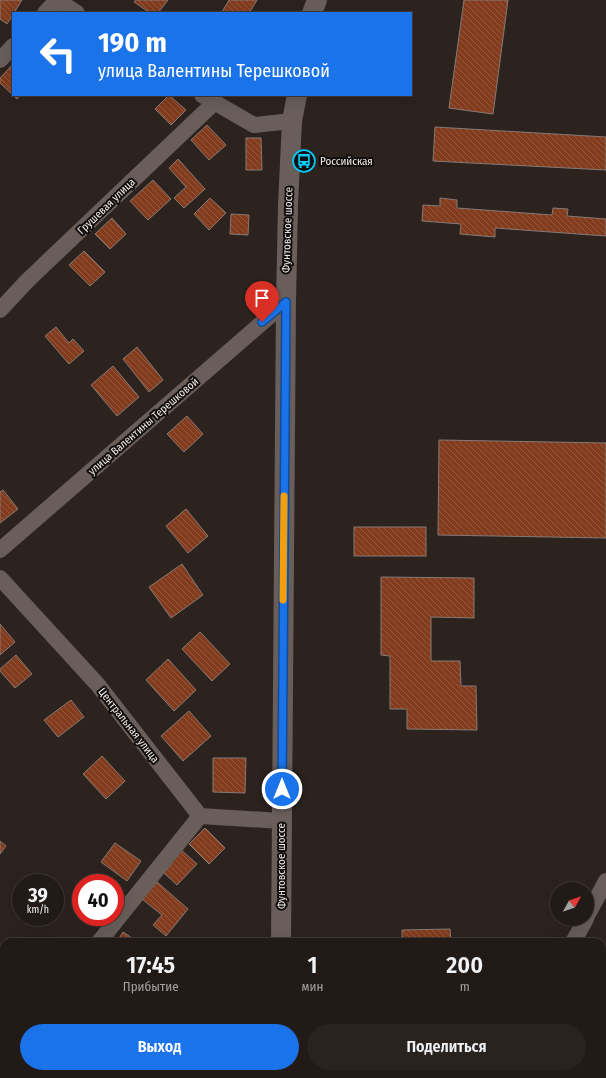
<!DOCTYPE html>
<html lang="ru">
<head>
<meta charset="utf-8">
<style>
	body { margin:0; font-family:"Fira Sans Condensed",sans-serif; background:#292320; color:#f1f3f6; height:100vh; display:flex; flex-direction:column; font-size:15px; white-space:nowrap }
	* { box-sizing:border-box; margin:0 }
	p { font-size:13px; color:#a2a1a1 }
	.icon { flex:none; width:22px; height:22px; fill:none; stroke:currentColor; stroke-width:2; stroke-linecap:round; stroke-linejoin:round }
	.map { position:relative; flex:1; overflow:hidden }
	.drawer { position:absolute; left:0px; top:938px; width:606px; height:140px; display:flex; flex-direction:column; background:#211a17; border-radius:12px 12px 0 0; box-shadow:0 4px 16px #0002,0 0 0 1px #3e3836 }
	.drawer>* { flex:none }
	.guide { position:absolute; left:12px; top:12px; width:400px; height:84px; border-radius:0px; box-shadow:0 4px 16px #0002,0 0 0 1px #3e3836; background:#1a73e8; color:#fff; overflow:hidden }
	.needle { width:26px; rotate:50deg }
	.tools { position:absolute; left:550px; top:882px; display:grid; gap:8px }
	.tools a { display:grid; place-items:center; width:44px; height:44px; border-radius:50%; background:#211a17; box-shadow:0 4px 16px #0002,0 0 0 1px #3e3836; font-size:20px }
	.speed { position:absolute; left:12px; top:874px; display:flex; gap:8px; font-size:20px; font-weight:700; text-align:center }
	.speed>* { display:grid; place-content:center; width:52px; height:52px; border-radius:50%; background:#211a17; box-shadow:0 4px 16px #0002,0 0 0 1px #3e3836; line-height:1 }
	.speed small { font-size:10px; font-weight:400 }
	.speed .limit { border:6px solid #d22; background:#fff; color:#111 }
	.pin { position:absolute; display:grid; place-items:center; width:34px; height:34px; color:#fff; margin:-41px -17px; border-radius:50% 50% 50% 0; rotate:-45deg; box-shadow:0 0 4px #0007 }
	.pin .icon { rotate:45deg }
	.me { position:absolute; width:44px; margin:-22px; rotate:0deg; stroke-linejoin:round; filter:drop-shadow(0 0 3px #0008) }
	.turn { display:flex; align-items:center; gap:14px; height:84px; padding:0 20px; font-size:18px }
	.turn .icon { width:52px; height:52px; stroke-width:2.5 }
	.turn b { display:block; font-size:28px; line-height:34px }
	.eta { display:flex; justify-content:space-evenly; align-items:center; height:68px; text-align:center }
	.eta b { font-size:24px; font-weight:600; line-height:28px }
	.button { display:flex; gap:8px; margin-top:auto; padding:8px 20px }
	.button a { flex:1; height:46px; border-radius:24px; background:#1a73e8; color:#fff; font-size:16px; font-weight:600; line-height:46px; text-align:center }
	.button a+a { background:#292320; color:#f1f3f6 }
	.map>svg:first-child { display:block }
	.building { fill:url(#building-back-hatch); stroke:#867a76 }
	.lines { fill:none; stroke-linecap:round; stroke-linejoin:round }
	.minor { stroke:#695e5a; stroke-width:16 }
	.tertiary { stroke:#695e5a; stroke-width:20 }
	.route-casing { stroke:#114b97; stroke-width:10 }
	.route { stroke:#1a73e8; stroke-width:7 }
	.slow { stroke:#f59e0b; stroke-width:7 }
	.labels { text-anchor:middle; stroke-width:4; stroke-linejoin:round; paint-order:stroke }
	.poi-label { font-size:11px; fill:#f2ebe9; stroke:#110d0c; text-anchor:start }
	.street-label { font-size:11px; fill:#f2ebe9; stroke:#110d0c }
</style>
</head>
<body>
<div class="map">
<svg width="606" height="1078" viewBox="0 0 606 1078">
	<defs>
		<pattern id="building-back-hatch" width="6" height="6" patternUnits="userSpaceOnUse"><rect width="6" height="6" fill="#823b1d"/><path d="M-1 5l2 2M0 0l6 6M5-1l2 2" fill="none" stroke="#94583e"/></pattern>
	</defs>
	<rect width="100%" height="100%" fill="#2c231f"/>
	<g class="building">
		<path d="M0,0h22l-15,24 -7,-5z"/>
		<path d="M136,0h32l-10,13h-8l-16,-11z"/>
		<path d="M229,0h28l-8,13h-25l-2,-1z"/>
		<path d="M464,0h44l-15,114 -44,-6z"/>
		<path d="M13,64v31h7l-3,4 -17,-16v-5z"/>
		<path d="M169,95l17,15 -15,15 -16,-16z"/>
		<path d="M207,125l19,20 -17,15 -18,-20z"/>
		<path d="M435,127l171,10v33l-173,-9z"/>
		<path d="M246,138h15l1,32h-16z"/>
		<path d="M178,159l27,30 -21,19 -10,-10 12,-11 -17,-19z"/>
		<path d="M153,180l18,19 -23,21 -18,-19z"/>
		<path d="M210,198l16,15 -17,17 -15,-16z"/>
		<path d="M440,198l17,2v8l95,7 1,-7 15,1 -1,7 39,3v17l-111,-8v9l-35,-3 1,-10 -39,-3 1,-16 17,1z"/>
		<path d="M231,214l18,1 -1,20 -18,-1z"/>
		<path d="M112,218l14,16 -16,15 -15,-15z"/>
		<path d="M84,251l21,21 -15,14 -21,-21z"/>
		<path d="M56,327l13,16 4,-4 11,12 -15,13 -24,-28z"/>
		<path d="M137,347l26,33 -14,12 -26,-33z"/>
		<path d="M113,366l26,31 -22,19 -26,-31z"/>
		<path d="M187,416l16,18 -19,18 -17,-18z"/>
		<path d="M439,440l167,3v95l-168,-3z"/>
		<path d="M3,490l15,19 -18,14v-31z"/>
		<path d="M186,509l22,27 -20,17 -22,-27z"/>
		<rect x="354" y="527" width="72" height="29"/>
		<path d="M182,564l21,31 -32,23 -22,-31z"/>
		<path d="M381,577l93,1v40l-43,-1v44h29l1,25h15l1,44 -70,-1v-20h-17v-53l-9,-1z"/>
		<path d="M0,624l15,18 -15,13z"/>
		<path d="M200,632l30,32 -18,17 -30,-32z"/>
		<path d="M16,655l16,19 -17,14 -15,-17v-2z"/>
		<path d="M168,659l28,31 -22,21 -28,-31z"/>
		<path d="M71,700l13,17 -26,20 -14,-17z"/>
		<path d="M189,711l22,25 -28,25 -22,-25z"/>
		<path d="M102,756l23,25 -19,18 -23,-25z"/>
		<path d="M213,758h33l-1,35 -32,-1z"/>
		<path d="M205,828l20,20 -16,16 -20,-20z"/>
		<path d="M0,841l6,5 -6,8z"/>
		<path d="M115,843l26,18 -14,20 -26,-19z"/>
		<path d="M179,848l18,16 -20,21 -15,-14z"/>
		<path d="M157,882l31,27 -22,27 -13,-11 9,-10 -20,-16z"/>
		<path d="M450,929l1,13h-49v-12z"/>
		<path d="M123,932l15,10h-21z"/>
		<path d="M154,1074h7l6,4h-16z"/>
	</g>
	<g class="lines">
		<g class="minor">
			<path d="M57,0l20,13"/>
			<path d="M45,13l12,-13"/>
			<path d="M0,60l13,-14"/>
			<path d="M202,95l52,30 38,-4"/>
			<path d="M0,310l27,-29 187,-178"/>
			<path d="M0,550l286,-248"/>
			<path d="M0,578l98,107 102,131 81,5"/>
			<path d="M587,916l19,-35"/>
			<path d="M99,942l101,-126"/>
			<path d="M573,942l13,-23"/>
			<path d="M0,1060l4,-4"/>
			<path d="M100,1074l5,4"/>
		</g>
		<g class="tertiary">
			<path d="M312,13l5,-13"/>
			<path d="M281,942l5,-640 2,-97 4,-84 5,-26"/>
			<path d="M281,1078v-4"/>
		</g>
	</g>
	<g class="lines">
		<g class="route-casing">
			<path id="route" d="M262,322l24,-20 -4,487"/>
		</g>
		<use href="#route" class="route"/>
		<path class="slow" d="M283,600l1,-104"/>
	</g>
	<defs>
		<g id="bus-ring" transform="scale(1.15)"><circle r="9.5" fill="#110d0c" stroke="#02cbf9" stroke-width="1.5"/><path d="M-5-6H5V4H4V6H2V4H-2V6H-4V4H-5ZM-3.5-4V0h7V-4ZM-3.5 1.2v1.5H-2V1.2ZM2 1.2v1.5H3.5V1.2Z" fill="#02cbf9"/></g>
	</defs>
	<g fill-rule="evenodd">
		<use href="#bus-ring" x="304" y="161"/>
	</g>
	<g class="labels">
		<g class="poi-label">
			<text x="320" y="165">Российская</text>
		</g>
		<g class="street-label">
			<text transform="translate(106 206) rotate(-44)" y="4">Грушевая улица</text>
			<text transform="translate(287 230) rotate(-88)" y="4">Фунтовское шоссе</text>
			<text transform="translate(143 426) rotate(-41)" y="4">улица Валентины Терешковой</text>
			<text transform="translate(129 725) rotate(52)" y="4">Центральная улица</text>
			<text transform="translate(281 866) rotate(-90)" y="4">Фунтовское шоссе</text>
		</g>
	</g>
</svg>
<div class="tools">
<a><svg class="needle" viewBox="-14 -14 28 28"><path d="M0-13l5 13h-10z" fill="#e53935"/><path d="M0 13l5-13h-10z" fill="#a2a1a1"/></svg></a>
</div>
<div class="speed"><div>39<small>km/h</small></div><div class="limit">40</div></div>
<div class="pin" style="left:262px;top:322px;background:#d93025"><svg class="icon" aria-label="arrive" viewBox="0 0 24 24"><path d="M6 21V4h12l-3 4 3 4H6"/></svg></div>
<svg class="me" style="left:282px;top:789px" viewBox="-20 -20 40 40"><circle r="17" fill="#1a73e8" stroke="#fff" stroke-width="3"/><path d="M0-11L8 9 0 5-8 9z" fill="#fff"/></svg>
<div class="guide">
<div class="turn"><svg class="icon" aria-label="left" viewBox="0 0 24 24"><path d="M17 20v-9H6M10 6l-5 5 5 5"/></svg><div><b>190 m</b>улица Валентины Терешковой</div></div>
</div>
<section class="drawer">
<div class="eta">
<div><b>17:45</b><p>Прибытие</p></div>
<div><b>1</b><p>мин</p></div>
<div><b>200</b><p>m</p></div>
</div>
<div class="button"><a>Выход</a><a>Поделиться</a></div>
</section>
</div>
</body>
</html>
